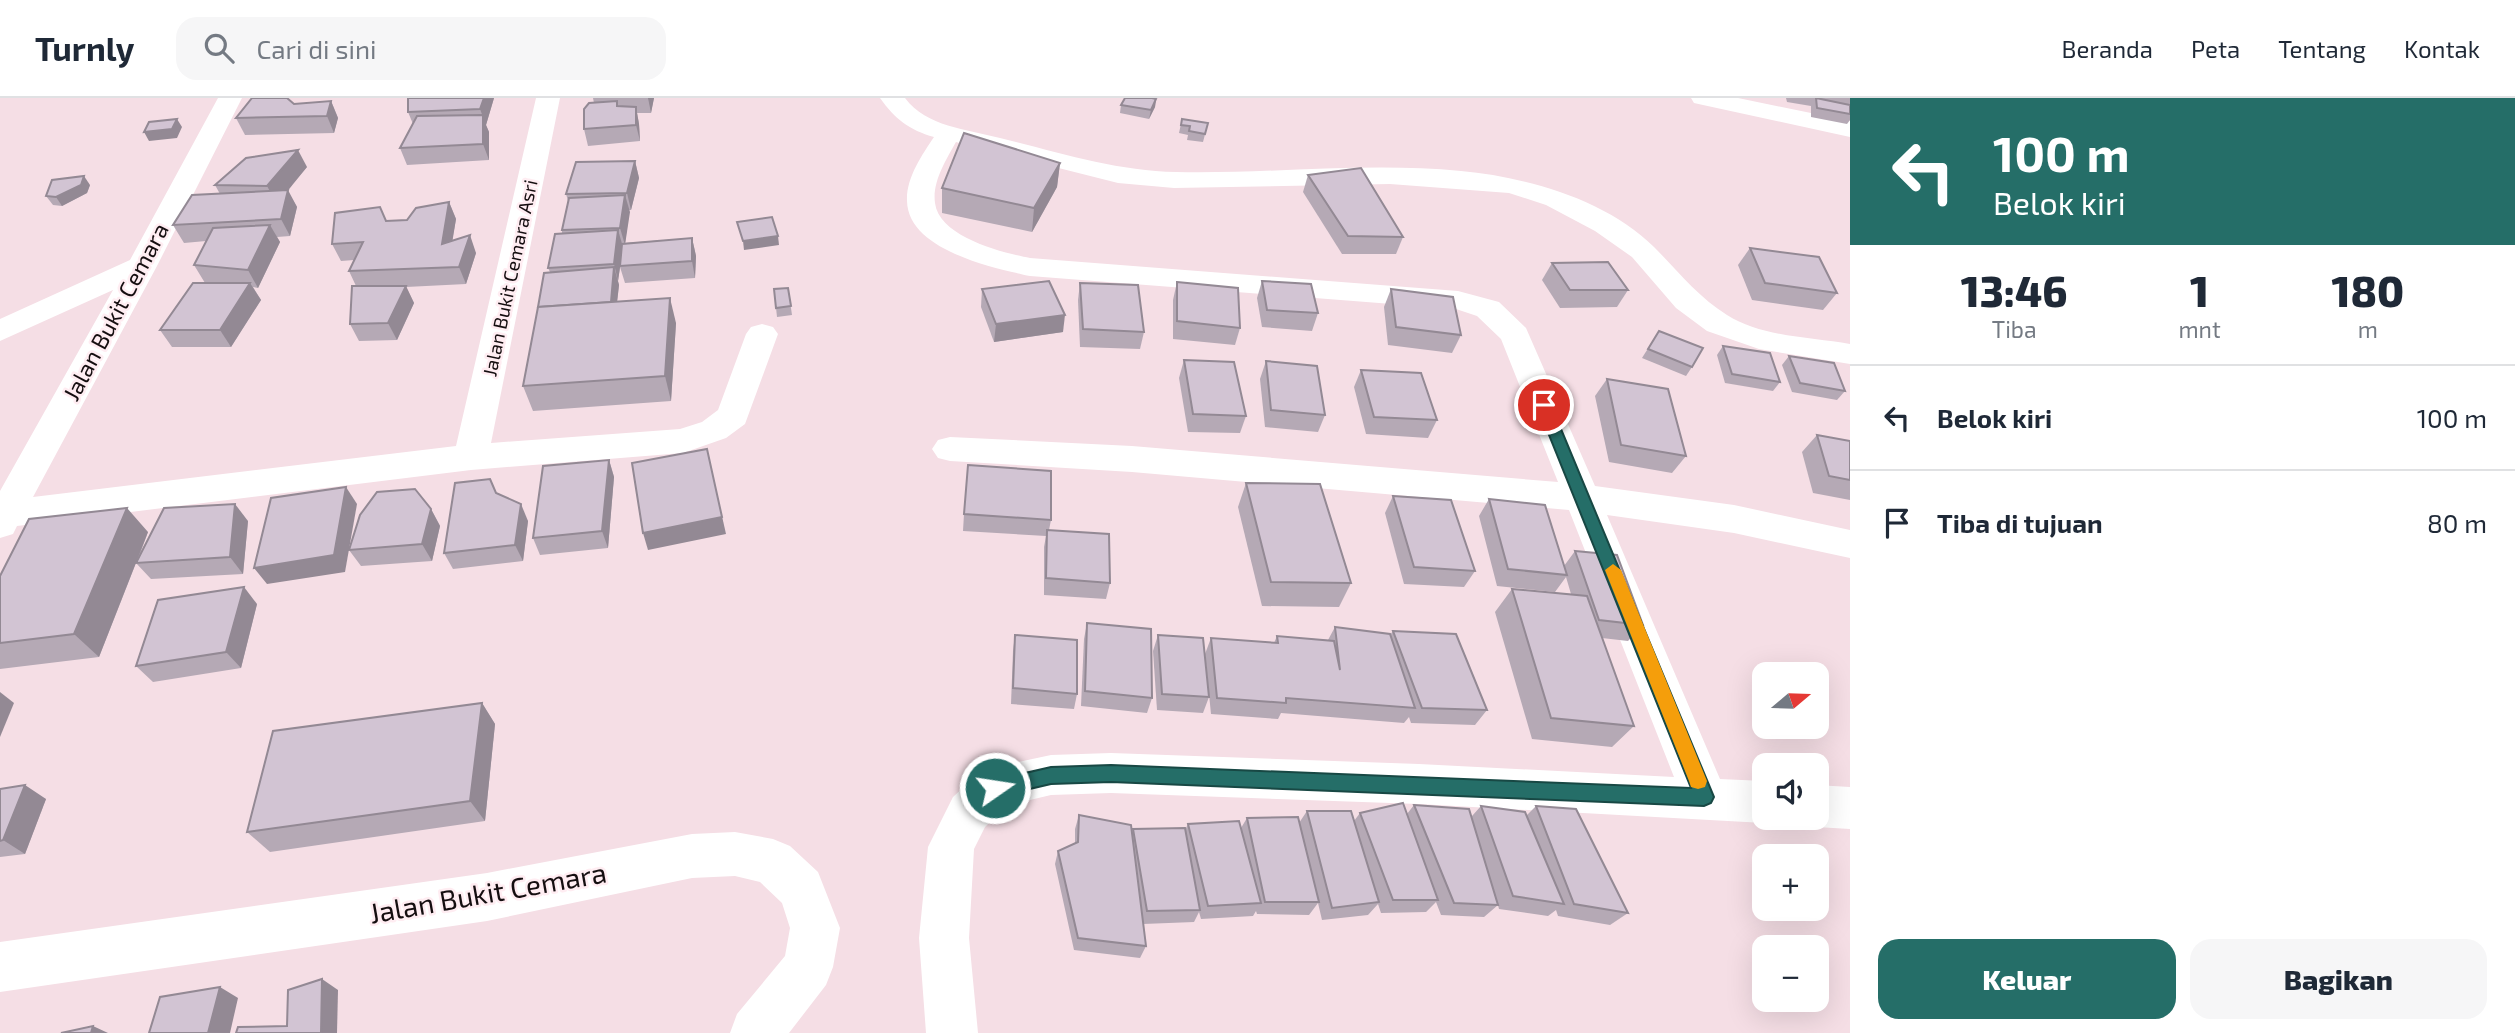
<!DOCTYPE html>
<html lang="id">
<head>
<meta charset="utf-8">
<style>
	body { margin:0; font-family:"Exo 2",sans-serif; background:#f6f6f7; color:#1f2937; height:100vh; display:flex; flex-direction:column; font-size:26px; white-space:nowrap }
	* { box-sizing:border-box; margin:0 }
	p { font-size:23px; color:#747a83 }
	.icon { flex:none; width:38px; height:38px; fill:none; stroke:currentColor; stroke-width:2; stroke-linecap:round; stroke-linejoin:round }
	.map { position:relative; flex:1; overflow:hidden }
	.side { display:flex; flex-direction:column; background:#fff; width:665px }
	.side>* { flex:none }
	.hud { background:#256e68; color:#fff; overflow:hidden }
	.needle { width:46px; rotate:71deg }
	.tools { position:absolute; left:1752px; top:564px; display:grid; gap:14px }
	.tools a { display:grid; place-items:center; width:77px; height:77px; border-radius:14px; background:#fff; box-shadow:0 7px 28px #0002; font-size:35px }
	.pin { position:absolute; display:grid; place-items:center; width:60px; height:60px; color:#fff; margin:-30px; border:4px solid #fff; border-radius:50%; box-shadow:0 2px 7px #0007 }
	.me { position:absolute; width:77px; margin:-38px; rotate:77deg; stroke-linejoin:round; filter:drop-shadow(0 0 5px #0008) }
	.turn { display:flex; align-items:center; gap:24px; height:147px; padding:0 28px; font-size:32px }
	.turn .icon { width:91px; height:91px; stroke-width:2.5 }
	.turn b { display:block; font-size:49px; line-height:60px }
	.eta { display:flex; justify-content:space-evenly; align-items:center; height:119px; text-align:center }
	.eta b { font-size:42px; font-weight:800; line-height:49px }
	.button { display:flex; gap:14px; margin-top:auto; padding:14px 28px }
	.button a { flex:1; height:80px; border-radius:21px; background:#256e68; color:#fff; font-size:28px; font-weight:800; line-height:80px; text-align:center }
	.button a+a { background:#f6f6f7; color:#1f2937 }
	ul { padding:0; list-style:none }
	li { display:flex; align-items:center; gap:21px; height:105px; padding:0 28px; border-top:2px solid #e0e1e3 }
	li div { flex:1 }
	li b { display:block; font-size:26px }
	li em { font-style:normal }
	header { display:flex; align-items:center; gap:42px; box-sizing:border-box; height:98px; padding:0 35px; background:#fff; border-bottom:2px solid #e0e1e3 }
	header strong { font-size:33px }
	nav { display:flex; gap:38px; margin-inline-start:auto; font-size:24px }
	.search { width:490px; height:63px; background:#f6f6f7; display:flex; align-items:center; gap:18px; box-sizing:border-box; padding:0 24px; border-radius:21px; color:#747a83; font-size:26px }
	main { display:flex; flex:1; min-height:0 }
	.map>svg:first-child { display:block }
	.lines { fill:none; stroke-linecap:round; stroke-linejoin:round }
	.minor { fill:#fff; fill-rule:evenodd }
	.wall { fill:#b5a9b5 }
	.shaded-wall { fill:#938994 }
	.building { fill:#d2c4d3; stroke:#938994; stroke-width:2 }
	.route { fill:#256e68; stroke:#184844; stroke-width:2 }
	.slow { fill:#f59e0b }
	.labels { text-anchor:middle; stroke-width:5; stroke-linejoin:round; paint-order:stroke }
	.far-street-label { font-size:19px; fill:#150e10; stroke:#ffedf2 }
	.street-label { font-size:23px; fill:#150e10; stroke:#ffedf2 }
	.near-street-label { font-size:28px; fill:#150e10; stroke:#ffedf2 }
</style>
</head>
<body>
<header>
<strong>Turnly</strong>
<div class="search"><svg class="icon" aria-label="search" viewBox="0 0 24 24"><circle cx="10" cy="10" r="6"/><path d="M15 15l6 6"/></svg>Cari di sini</div>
<nav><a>Beranda</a><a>Peta</a><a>Tentang</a><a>Kontak</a></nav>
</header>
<main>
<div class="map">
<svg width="1850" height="935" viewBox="0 0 1850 935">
	<rect width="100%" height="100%" fill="#f5dee5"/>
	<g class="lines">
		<g class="minor">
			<path d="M218,0h24l-85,168 -124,231 423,-51 80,-348h24l-69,345 189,-14 22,-7 16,-12 28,-76 5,-7 11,-3 11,3 5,7 -33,90 -19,14 -43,15 -212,17 -454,56 -4,8 -13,4v-47l113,-201 -113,51v-22l130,-59z"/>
			<path d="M880,0h25c22,29 61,31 95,40 58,14 116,33 176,34 95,2 190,-10 285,-1 65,6 145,28 193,76 24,24 44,50 73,68 34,22 84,22 123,29v20l-91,-15 -52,-18 -31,-23 -44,-51 -37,-26 -49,-26 -37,-12 -119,-9 -216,4 -56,-5 -162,-41c-10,18 -24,40 -21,61 4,34 68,50 95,55l428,33 41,11 27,26 69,158 139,19 116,25v28l-116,-25 -127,-18 113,264 44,2v36h15l-15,6 -345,-19 -308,-11 -60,2 -43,10 -23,22 -11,22 -5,89 9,95h-52l-7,-95 9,-91 25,-50 26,-24 16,-6 56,-12 60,-2 308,11 255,13 -105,-267 -437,-38 -182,-11 -12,-3 -6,-9 6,-9 12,-3 182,9 426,36 -57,-143 -24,-23 -21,-7 -426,-33c-37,-8 -122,-26 -123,-75 -1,-23 15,-46 27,-64 -25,-7 -39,-18 -54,-39z"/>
			<path d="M1691,0h47l112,23v16l-147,-32 -9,-2z"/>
			<path d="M1816,687l34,2v42l-34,-2 -16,-6 -2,-4h18z"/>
			<path d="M735,734l38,7 17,7 28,26 22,56 -7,39 -7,18 -37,48h-59l7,-19 48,-58 5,-28 -8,-25 -22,-21 -25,-6 -43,2 -205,43 -487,71v-50l487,-69 205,-39z"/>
		</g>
	</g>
	<g class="wall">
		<path d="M408,0h86l-8,27 3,7v28l-82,5 -7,-17 13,-24 -5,-12z"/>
		<path d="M593,0h61l-3,15h-14l2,11 1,17 -52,5 -4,-17 10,-26z"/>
		<path d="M1786,0h64v22l-3,4 -36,-7v-11l-24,-4z"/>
		<path d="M1156,1l-1,8 -6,12 -29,-6 1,-8z"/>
		<path d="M331,3l7,17 -4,15 -89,2 -9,-17 58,-14z"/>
		<path d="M1182,21l26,4 -5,19 -16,-2 1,-5 -9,-2z"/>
		<path d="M635,63l4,17 -8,32h-2l-4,33 67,-5 4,18 -1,22 -70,5 -5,-16 -2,14 1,4 -2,16 59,22 -5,78 -138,10 -10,-25 27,-114 -2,-4 14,-35v-3l6,-29 -2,-7z"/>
		<path d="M1060,65l-3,24 -25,45 -90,-19v-25z"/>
		<path d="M307,69l-20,23 10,17 -7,29 -13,1 3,5 -22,46 -5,-1 8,13 -30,47h-59l-12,-17 45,-47 -11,-18 12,-24 -22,2 -11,-18 47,-31 -5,-9z"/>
		<path d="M1308,77l95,62 -7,17h-54l-39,-62z"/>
		<path d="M90,87l-3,8 -25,13 -9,-1 -7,-9z"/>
		<path d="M449,104l7,17 -4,22 24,12 -10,31 -60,3 8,16 -17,37 -38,1 -9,-17 6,-38 -7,-15 5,-11 -13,1 -9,-17 48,-37 6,14 21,-1z"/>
		<path d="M1750,150l87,45 -14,17 -71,-10 -14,-35z"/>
		<path d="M1552,165l76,27 -11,17 -57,1 -18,-28z"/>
		<path d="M1262,183l56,32 -6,18 -50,-4 -5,-29z"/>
		<path d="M1177,184l63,46 -5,17 -62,-6v-39z"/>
		<path d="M1080,185l64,49 -4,17 -60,-2 -2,-47z"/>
		<path d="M788,190l4,27 -15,2 -3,-28z"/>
		<path d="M982,191l81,43 -69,10 -13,-35z"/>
		<path d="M1391,191l70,46 -9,18 -64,-8 -4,-38z"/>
		<path d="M1659,233l33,36 -6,9 -44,-18z"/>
		<path d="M1723,248l57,36 -7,9 -48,-8 -8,-28z"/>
		<path d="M1789,258l56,35 -8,9 -45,-8 -10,-27z"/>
		<path d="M1184,262l62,56 -6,17 -52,-1 -9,-54z"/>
		<path d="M1266,263l59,54 -7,17 -53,-5 -5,-48z"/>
		<path d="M1361,272l76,50 -9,18 -62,-4 -12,-47z"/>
		<path d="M1607,281l79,77 -14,17 -63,-11 -14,-66z"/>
		<path d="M1817,337l33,6v59l-37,-7 -11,-41z"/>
		<path d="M609,362l5,17 -6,71 -68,7 -7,-17z"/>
		<path d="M1246,385l105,100 -12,24 -77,-1 -24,-99z"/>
		<path d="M497,395l31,28 -5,40 -70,8 -9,-16z"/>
		<path d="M1393,398l82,75 -11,16 -60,-3 -19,-71z"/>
		<path d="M1489,401l75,67 11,-15 68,74 -15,16 -26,-3 32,88 -22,21 -80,-8 -37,-127 17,-23 59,5 -5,-17 -11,15 -58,-6 -18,-70z"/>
		<path d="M431,411l9,17 -8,35 -71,5 -12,-16z"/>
		<path d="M964,416l87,6 -2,10 61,53 -4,16 -62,-4v-48l2,-11 -83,-5z"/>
		<path d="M248,423l-5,53 -92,5 -15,-16 -37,94 -99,12v-93l148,-44 -11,30z"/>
		<path d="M257,506l-16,64 -88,14 -17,-16z"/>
		<path d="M1087,525l65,75 -5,15 -66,-7 3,-67z"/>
		<path d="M1335,529l55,8 3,-4 94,79 -12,15 -64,-2 -2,-6 -5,6 -123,-10 -3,6 -67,-5 -6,-60 6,-16 63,5 3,-7 51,4z"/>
		<path d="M1015,537l62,59 -3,15 -63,-5 2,-53z"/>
		<path d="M1158,537l51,62 -6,16 -46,-3 -4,-59z"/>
		<path d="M482,605l13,21 -10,97 -215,31 -23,-20z"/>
		<path d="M0,691l46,10 -21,55 -25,3z"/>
		<path d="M1414,707l58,11 9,-10 46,9 9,-9 92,107 -18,12 -52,-9 -2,-6 -8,6 -49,-7 -1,-4 -14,12 -43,-2 -5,-13 -10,10 -45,1 -3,-9 -10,11 -46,5 -4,-17 -9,12 -52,-1 -1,-3 -3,5 -52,3 -2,-7 -5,10 -51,2 3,22 -6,12 -66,-8 -19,-86 3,-13 17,-8v-14l4,-14 53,18 1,-4 52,1 3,-6 53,4 6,-10 52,5 8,-12 47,10 6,-8 47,1z"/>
	</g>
	<g class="shaded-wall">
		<path d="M484,0h10l-8,27 3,7v28l-6,-16v-27l-3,-8z"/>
		<path d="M648,0h6l-3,15z"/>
		<path d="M1156,1l-1,8 -6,12 2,-9z"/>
		<path d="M331,3l7,17 -4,15 -7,-17z"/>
		<path d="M636,9l3,17 1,17 -4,-16z"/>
		<path d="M177,21l5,8 -5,11 -28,3 -5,-9z"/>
		<path d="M298,52l9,17 -30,37 -10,-18z"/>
		<path d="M635,63l4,17 -8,32 -4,-17z"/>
		<path d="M1060,65l-3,24 -25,45 2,-24z"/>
		<path d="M84,78l6,9 -3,8 -25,13 -6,-9z"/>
		<path d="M288,92l9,17 -7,29 -9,-17z"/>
		<path d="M625,97l5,17 -5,33 -5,-17z"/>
		<path d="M449,104l7,17 -7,43 -7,-18z"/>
		<path d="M270,127l10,17 -22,46 -10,-18z"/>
		<path d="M618,132l5,17 -5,34 -4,-17z"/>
		<path d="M470,137l6,18 -10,31 -7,-17z"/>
		<path d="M778,138l1,9 -35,5 -1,-9z"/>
		<path d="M692,140l4,18 -1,22 -3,-17z"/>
		<path d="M614,169l5,18 -4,36 -4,-18z"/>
		<path d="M250,185l11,17 -30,47 -11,-17z"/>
		<path d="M406,188l8,17 -17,37 -9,-17z"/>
		<path d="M670,200l6,25 -5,78 -6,-25z"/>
		<path d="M1065,217l-2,17 -69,10 2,-18z"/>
		<path d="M707,351l19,85 -78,16 -5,-17z"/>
		<path d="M609,362l5,17 -6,71 -6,-17z"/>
		<path d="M346,389l11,17 -12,68 -78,12 -13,-16z"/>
		<path d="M235,406l13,17 -5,53 -13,-17z"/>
		<path d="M521,406l7,17 -5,40 -8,-16z"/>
		<path d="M127,410l21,24 -49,125 -25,-23z"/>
		<path d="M431,411l9,17 -8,35 -10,-17z"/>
		<path d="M244,489l13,17 -16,64 -15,-16z"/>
		<path d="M0,594l14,11 -14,34z"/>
		<path d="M482,605l13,21 -10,97 -15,-20z"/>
		<path d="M25,687l21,14 -21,55 -22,-14z"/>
		<path d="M322,881l16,11 -1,43h-16z"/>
		<path d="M220,889l18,11 -8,35h-22z"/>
		<path d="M93,928l15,7h-17z"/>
	</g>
	<g class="building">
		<path d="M252,0h35l7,6 37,-3 -4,15 -91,2z"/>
		<path d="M408,0h76l-4,11 -72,3z"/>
		<path d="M1125,0h27l4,1 -5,11 -30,-5z"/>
		<path d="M1816,0l34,7v9l-33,-6z"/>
		<path d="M617,3v5l19,1v18l-52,4v-20l5,-6z"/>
		<path d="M483,17v29l-83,4 17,-32z"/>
		<path d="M177,21l-5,10 -28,3 5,-10z"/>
		<path d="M1182,21l26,4 -3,11 -16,-3 1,-5 -9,-1z"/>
		<path d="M964,35l96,30 -26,45 -92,-20z"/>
		<path d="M298,52l-31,36 -52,-1 31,-27z"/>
		<path d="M635,63l-8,32 -61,1 10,-32z"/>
		<path d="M1361,70l42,69 -55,-1 -40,-61z"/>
		<path d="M84,78l-3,9 -25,12 -10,-1 6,-16z"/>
		<path d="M288,92l-7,29 -108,6 19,-30z"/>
		<path d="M625,97l-5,33 -58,2 7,-32z"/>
		<path d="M449,104l-7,42 28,-9 -11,32 -110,4 14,-29 -31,2 3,-31 45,-6 6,14 21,-1 9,-12z"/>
		<path d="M772,119l6,19 -35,5 -6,-19z"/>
		<path d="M270,127l-22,45 -54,-5 19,-37z"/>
		<path d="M618,132l-4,34 -66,4 7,-34z"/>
		<path d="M692,140v23l-72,5 2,-22z"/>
		<path d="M1750,150l69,9 18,36 -72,-10z"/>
		<path d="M1608,164l20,28h-58l-18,-27z"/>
		<path d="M614,169l-3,35 -73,5 6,-34z"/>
		<path d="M1049,183l16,34 -69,9 -14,-35z"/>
		<path d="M1262,183l49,3 7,29 -51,-3z"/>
		<path d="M1177,184l61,6 2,40 -63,-7z"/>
		<path d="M193,185h57l-30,47h-60z"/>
		<path d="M1080,185l58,2 6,47 -61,-3z"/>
		<path d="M352,188h54l-18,37 -38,1z"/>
		<path d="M788,190l3,18 -15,2 -2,-19z"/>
		<path d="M1391,191l62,8 8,38 -65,-8z"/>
		<path d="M670,200l-5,78 -142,10 15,-79z"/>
		<path d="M1659,233l44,17 -11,19 -44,-18z"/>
		<path d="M1723,248l47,7 10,29 -48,-8z"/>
		<path d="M1789,258l45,7 11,28 -45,-8z"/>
		<path d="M1184,262l50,2 12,54 -53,-2z"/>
		<path d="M1266,263l51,5 8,49 -54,-5z"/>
		<path d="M1361,272l60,3 16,47 -63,-3z"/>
		<path d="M1607,281l61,10 18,67 -65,-11z"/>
		<path d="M1817,337l33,6v39l-21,-4z"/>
		<path d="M707,351l15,68 -79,16 -11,-70z"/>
		<path d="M609,362l-7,71 -69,7 10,-72z"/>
		<path d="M968,367l83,6v49l-87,-6z"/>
		<path d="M490,381l6,14 25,11 -6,41 -71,8 11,-70z"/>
		<path d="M1246,385l74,1 31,99 -80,-1z"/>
		<path d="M346,389l-12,68 -80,13 17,-70z"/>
		<path d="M415,391l16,20 -9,35 -73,6 11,-35 17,-23z"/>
		<path d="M1393,398l58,4 24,71 -61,-4z"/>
		<path d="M1489,401l56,6 22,70 -59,-6z"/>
		<path d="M235,406l-5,53 -94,6 28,-55z"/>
		<path d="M127,410l-53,126 -74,9v-67l29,-57z"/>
		<path d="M1047,432l62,4 1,49 -64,-5z"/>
		<path d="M1575,453l42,4 26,70 -44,-5z"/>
		<path d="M244,489l-18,65 -90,14 22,-66z"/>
		<path d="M1512,491l75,7 47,130 -83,-8z"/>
		<path d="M1087,525l64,6 1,69 -67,-7z"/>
		<path d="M1335,529l55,7 25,74 -129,-10v5l-69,-5 -6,-60 67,5 -1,-7 57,5 6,29z"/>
		<path d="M1393,533l63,3 31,76 -65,-2z"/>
		<path d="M1015,537l62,5v54l-64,-6z"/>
		<path d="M1158,537l45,3 6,59 -47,-3z"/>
		<path d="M482,605l-12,98 -223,31 26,-101z"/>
		<path d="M25,687l-22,55 -3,1v-52z"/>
		<path d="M1403,705l35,97h-45l-33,-87z"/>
		<path d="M1414,707l55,4 29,96 -44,-2z"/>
		<path d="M1481,708l44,6 39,92 -51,-8z"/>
		<path d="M1536,708l40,3 52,104 -54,-9z"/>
		<path d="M1307,713h44l28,91 -47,6z"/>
		<path d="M1079,717l52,10 15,121 -68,-8 -20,-87 20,-9z"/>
		<path d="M1298,719l21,85h-54l-18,-84z"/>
		<path d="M1239,723l22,82 -53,3 -20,-82z"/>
		<path d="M1185,730l15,82 -53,1 -14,-82z"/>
		<path d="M322,881l-1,54h-85l2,-6 49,-1 1,-36z"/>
		<path d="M220,889l-12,46h-59l11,-36z"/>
		<path d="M93,928l-2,7h-30z"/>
	</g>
	<path class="route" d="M1544,302l7,5 163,392 -3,6 -7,3 -593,-24 -60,2 -56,13 -6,-3 -3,-6 3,-6 6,-2 56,-13 60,-2 580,23 -154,-383z"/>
	<path class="slow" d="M1613,466l8,6 86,211 -2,6 -7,2 -7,-2 -2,-6 -84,-211z"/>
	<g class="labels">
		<g class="far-street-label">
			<text transform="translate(510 180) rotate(-78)" y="7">Jalan Bukit Cemara Asri</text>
		</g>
		<g class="street-label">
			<text transform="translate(116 214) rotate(-62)" y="8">Jalan Bukit Cemara</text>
		</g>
		<g class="near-street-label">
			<text transform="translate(488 795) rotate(-10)" y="10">Jalan Bukit Cemara</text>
		</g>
	</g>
</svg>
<div class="tools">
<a><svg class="needle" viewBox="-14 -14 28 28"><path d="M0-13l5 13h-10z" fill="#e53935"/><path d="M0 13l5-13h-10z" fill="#747a83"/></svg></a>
<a><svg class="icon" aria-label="sound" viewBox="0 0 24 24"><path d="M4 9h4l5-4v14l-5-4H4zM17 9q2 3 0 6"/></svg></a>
<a>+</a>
<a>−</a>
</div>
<div class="pin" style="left:1544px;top:307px;background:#d93025"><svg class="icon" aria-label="arrive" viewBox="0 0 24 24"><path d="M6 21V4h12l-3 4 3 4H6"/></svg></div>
<svg class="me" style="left:995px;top:690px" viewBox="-20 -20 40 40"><circle r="17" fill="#256e68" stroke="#fff" stroke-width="3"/><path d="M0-11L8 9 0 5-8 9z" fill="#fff"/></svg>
</div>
<section class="side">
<div class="hud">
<div class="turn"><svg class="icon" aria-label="left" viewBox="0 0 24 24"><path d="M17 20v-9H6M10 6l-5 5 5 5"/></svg><div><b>100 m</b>Belok kiri</div></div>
</div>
<div class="eta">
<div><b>13:46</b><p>Tiba</p></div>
<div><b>1</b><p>mnt</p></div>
<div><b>180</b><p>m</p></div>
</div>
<ul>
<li><svg class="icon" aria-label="left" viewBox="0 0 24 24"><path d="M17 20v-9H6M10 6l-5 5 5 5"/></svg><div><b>Belok kiri</b></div><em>100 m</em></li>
<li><svg class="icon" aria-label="arrive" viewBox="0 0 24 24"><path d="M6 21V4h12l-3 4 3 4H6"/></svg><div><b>Tiba di tujuan</b></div><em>80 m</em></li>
</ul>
<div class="button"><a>Keluar</a><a>Bagikan</a></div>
</section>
</main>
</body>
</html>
